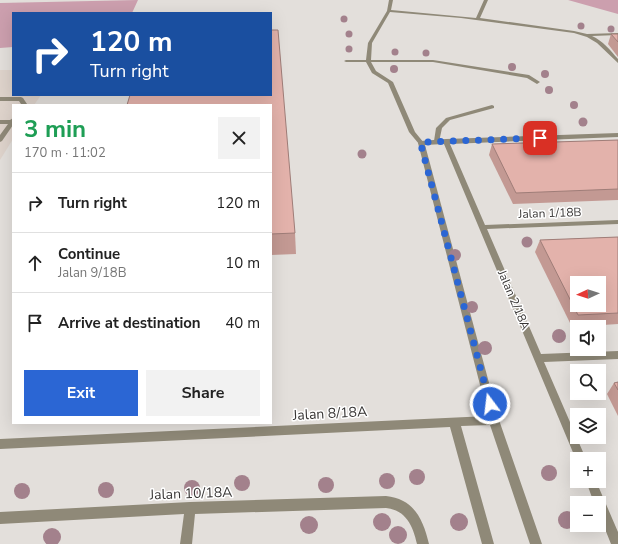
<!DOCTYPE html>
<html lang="en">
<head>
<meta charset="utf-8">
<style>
	body { margin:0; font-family:"Nunito Sans",sans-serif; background:#f2f2f2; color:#222; height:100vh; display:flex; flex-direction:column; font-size:15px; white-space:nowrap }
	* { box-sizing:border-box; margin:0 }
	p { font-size:13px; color:#767676 }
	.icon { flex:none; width:22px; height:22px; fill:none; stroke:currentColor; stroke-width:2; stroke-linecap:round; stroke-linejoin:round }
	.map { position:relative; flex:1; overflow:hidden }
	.details { position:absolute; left:12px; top:104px; width:260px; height:320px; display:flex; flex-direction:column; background:#fff; border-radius:0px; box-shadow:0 4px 16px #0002 }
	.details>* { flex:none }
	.guide { position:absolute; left:12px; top:12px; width:260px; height:84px; border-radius:0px; box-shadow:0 4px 16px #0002; background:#1a4fa0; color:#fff; overflow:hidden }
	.needle { width:26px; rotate:267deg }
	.buttons { position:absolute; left:570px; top:276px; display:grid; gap:8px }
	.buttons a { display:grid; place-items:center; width:36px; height:36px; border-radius:0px; background:#fff; box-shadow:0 4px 16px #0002; font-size:20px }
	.pin { position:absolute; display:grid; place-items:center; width:34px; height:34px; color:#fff; margin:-17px; border-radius:8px; box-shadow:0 2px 6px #0006 }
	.me { position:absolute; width:44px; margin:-22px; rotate:345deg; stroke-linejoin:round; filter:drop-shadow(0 0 3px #0008) }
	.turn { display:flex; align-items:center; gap:14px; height:84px; padding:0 12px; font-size:18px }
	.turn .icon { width:52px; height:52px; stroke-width:2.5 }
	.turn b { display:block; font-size:28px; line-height:34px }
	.round { display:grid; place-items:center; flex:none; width:42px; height:42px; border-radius:0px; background:#f2f2f2 }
	.head { display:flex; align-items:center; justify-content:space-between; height:68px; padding:0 12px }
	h1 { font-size:24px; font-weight:700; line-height:30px; color:#1e9e55 }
	.primary-button { display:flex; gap:8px; margin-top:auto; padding:8px 12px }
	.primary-button a { flex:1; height:46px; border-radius:0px; background:#2b66d4; color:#fff; font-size:16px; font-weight:700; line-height:46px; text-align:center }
	.primary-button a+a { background:#f2f2f2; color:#222 }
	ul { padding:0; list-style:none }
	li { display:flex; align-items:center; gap:12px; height:60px; padding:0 12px; border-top:1px solid #e0e0e0 }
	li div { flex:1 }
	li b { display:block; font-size:15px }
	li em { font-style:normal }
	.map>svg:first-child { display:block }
	.built { fill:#ded3cb }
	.green { fill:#cc9fae }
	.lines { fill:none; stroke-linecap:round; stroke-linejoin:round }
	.service { fill:#8f8978; fill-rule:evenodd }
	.minor { fill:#8f8978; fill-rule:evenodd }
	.tree { fill:#a3818c }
	.wall { fill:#c39993 }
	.building { fill:#e3b2ab; stroke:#9f7d78; fill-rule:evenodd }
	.route { stroke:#2b66d4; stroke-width:7; stroke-dasharray:0 12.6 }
	.labels { text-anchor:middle; stroke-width:3; stroke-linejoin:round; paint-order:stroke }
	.street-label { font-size:12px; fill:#383635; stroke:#fff }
	.near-street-label { font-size:14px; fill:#383635; stroke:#fff }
</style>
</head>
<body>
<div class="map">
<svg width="618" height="544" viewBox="0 0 618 544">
	<rect width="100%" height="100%" fill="#e3dfdb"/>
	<path class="built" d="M0,70h13v25h28l-7,10h-21v34l-13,21z"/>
	<g class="green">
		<path d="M138,0l-6,13h-119v34l-13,1v-45z"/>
		<path d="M567,0h51v14l-50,-14z"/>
	</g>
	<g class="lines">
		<g class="service">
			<path d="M389,0h4l-2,10 85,8 8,-18h4l-8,18 94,13 13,3 31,-1v2l-26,1c11,5 18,14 26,23v4l-21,-20 -10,-6 -13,-4 -113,-15 -71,-6 -18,31 -1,17h62l96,15 11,7 -3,2 -10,-6 -94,-16h-62l5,9 17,11 22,50 9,11 -1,1h-4l-10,-12 -21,-49 -16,-10 -6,-11h-20l-2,-1 2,-1h20l2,-17 19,-32z"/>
			<path d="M0,97h21l2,1 4,6 -7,1 1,-1 -2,-3h-19z"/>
			<path d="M492,105l2,1v2l-44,12 -8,8 -3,14 -2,1 -3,-2 2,-13 10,-10z"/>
			<path d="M13,118v7l-11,16 -2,1v-7l8,-11h-8v-4h10z"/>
		</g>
		<g class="minor">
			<path d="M618,133v4l-168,7 35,81 133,-5v4l-131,5 54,125 77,-3v8l-74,3 42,97h-9v3l-133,-318 -19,1 74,275 43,124h-12l-40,-119 -29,1 33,118h-12l-32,-117 -450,22v-10l488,-23 -70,-273 3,-2 25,-2z"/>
			<path d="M586,481h10l22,51v12h-7l-12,-30v-11h-5z"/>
			<path d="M386,496c28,3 37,23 43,48h-12c-4,-18 -11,-34 -31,-36l-191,6 -3,30h-12l4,-30 -184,10v-12l190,-10z"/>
		</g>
	</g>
	<g class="tree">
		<circle cx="344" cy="19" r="3.5"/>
		<circle cx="581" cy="26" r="3.5"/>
		<circle cx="611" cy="29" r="3.5"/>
		<circle cx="349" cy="34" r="3.5"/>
		<circle cx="349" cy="49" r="3.5"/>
		<circle cx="395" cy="52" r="3.5"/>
		<circle cx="426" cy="53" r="3.5"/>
		<circle cx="512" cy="67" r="4"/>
		<circle cx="394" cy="69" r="4"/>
		<circle cx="545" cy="74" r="4"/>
		<circle cx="549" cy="90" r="4"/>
		<circle cx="574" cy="105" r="4"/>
		<circle cx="583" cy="122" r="4.5"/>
		<circle cx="362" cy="154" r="4.5"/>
		<circle cx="527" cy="242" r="5.5"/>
		<circle cx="455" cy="255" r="6"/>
		<circle cx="472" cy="307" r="6"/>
		<circle cx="559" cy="336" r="7"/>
		<circle cx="485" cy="348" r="7"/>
		<circle cx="549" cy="473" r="8"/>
		<circle cx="417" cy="477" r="8"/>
		<circle cx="387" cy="481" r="8"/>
		<circle cx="242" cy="483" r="8"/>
		<circle cx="326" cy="485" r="8"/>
		<circle cx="192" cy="488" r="8"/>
		<circle cx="106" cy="490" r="8"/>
		<circle cx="22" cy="491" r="8"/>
		<circle cx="567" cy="520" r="9"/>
		<circle cx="382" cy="522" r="9"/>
		<circle cx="459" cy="522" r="9"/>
		<circle cx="309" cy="525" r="9"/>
		<circle cx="398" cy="535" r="9"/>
		<circle cx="52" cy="537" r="9"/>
	</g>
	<g class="wall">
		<path d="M611,34h7v23l-10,-13z"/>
		<path d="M271,105l24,128 1,21 -25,1z"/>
		<path d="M618,140v60l-105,4 -24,-49 3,-11z"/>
		<path d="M618,237v87l-46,3 -37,-75 5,-12z"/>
		<path d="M618,382v34l-11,-22 7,-11z"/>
	</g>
	<g class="building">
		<path d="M271,30h7l17,203 -24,1v-129h-144l3,-10h141z"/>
		<path d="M611,34h7v8z"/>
		<path d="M618,140v49l-102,4 -24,-49z"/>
		<path d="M618,237v76l-40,2 -38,-75zM577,283h22v22h-22z"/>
		<path d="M618,382v8l-4,-7z"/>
	</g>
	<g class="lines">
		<path class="route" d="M490,404l-69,-259v-2l4,-1 115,-4"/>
	</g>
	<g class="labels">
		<g class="street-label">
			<text transform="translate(550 213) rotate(-2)" y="4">Jalan 1/18B</text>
			<text transform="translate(514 300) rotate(67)" y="4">Jalan 2/18A</text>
		</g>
		<g class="near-street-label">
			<text transform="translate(330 413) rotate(-3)" y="5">Jalan 8/18A</text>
			<text transform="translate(191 493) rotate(-2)" y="5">Jalan 10/18A</text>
		</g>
	</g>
</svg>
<div class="buttons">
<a><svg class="needle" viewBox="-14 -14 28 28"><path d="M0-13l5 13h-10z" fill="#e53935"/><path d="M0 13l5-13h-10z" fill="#767676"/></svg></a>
<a><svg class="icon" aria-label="sound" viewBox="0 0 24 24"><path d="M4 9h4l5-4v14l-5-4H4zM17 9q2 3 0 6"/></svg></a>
<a><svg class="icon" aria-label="search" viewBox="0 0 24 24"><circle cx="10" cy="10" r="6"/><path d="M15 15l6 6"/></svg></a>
<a><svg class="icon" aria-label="layers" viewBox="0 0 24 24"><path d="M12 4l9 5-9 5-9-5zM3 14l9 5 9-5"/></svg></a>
<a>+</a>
<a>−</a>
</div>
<div class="pin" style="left:540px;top:138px;background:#d93025"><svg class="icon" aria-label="arrive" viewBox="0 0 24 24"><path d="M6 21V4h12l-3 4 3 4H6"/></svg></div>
<svg class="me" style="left:490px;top:404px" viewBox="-20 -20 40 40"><circle r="17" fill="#2b66d4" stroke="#fff" stroke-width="3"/><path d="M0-11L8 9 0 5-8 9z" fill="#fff"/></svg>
<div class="guide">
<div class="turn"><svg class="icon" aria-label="right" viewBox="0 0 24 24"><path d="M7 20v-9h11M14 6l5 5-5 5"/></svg><div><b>120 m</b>Turn right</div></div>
</div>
<section class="details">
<div class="head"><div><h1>3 min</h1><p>170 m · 11:02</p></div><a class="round"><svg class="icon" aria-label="close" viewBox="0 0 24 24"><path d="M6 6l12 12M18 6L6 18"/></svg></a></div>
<ul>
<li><svg class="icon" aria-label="right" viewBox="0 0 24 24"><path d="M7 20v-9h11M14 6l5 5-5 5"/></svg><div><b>Turn right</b></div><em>120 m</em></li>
<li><svg class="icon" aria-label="ahead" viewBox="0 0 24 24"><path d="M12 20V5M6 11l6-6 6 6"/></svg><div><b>Continue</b><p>Jalan 9/18B</p></div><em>10 m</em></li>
<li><svg class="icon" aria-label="arrive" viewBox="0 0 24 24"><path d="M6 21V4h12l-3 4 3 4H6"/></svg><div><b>Arrive at destination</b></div><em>40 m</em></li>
</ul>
<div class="primary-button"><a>Exit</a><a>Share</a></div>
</section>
</div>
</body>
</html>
